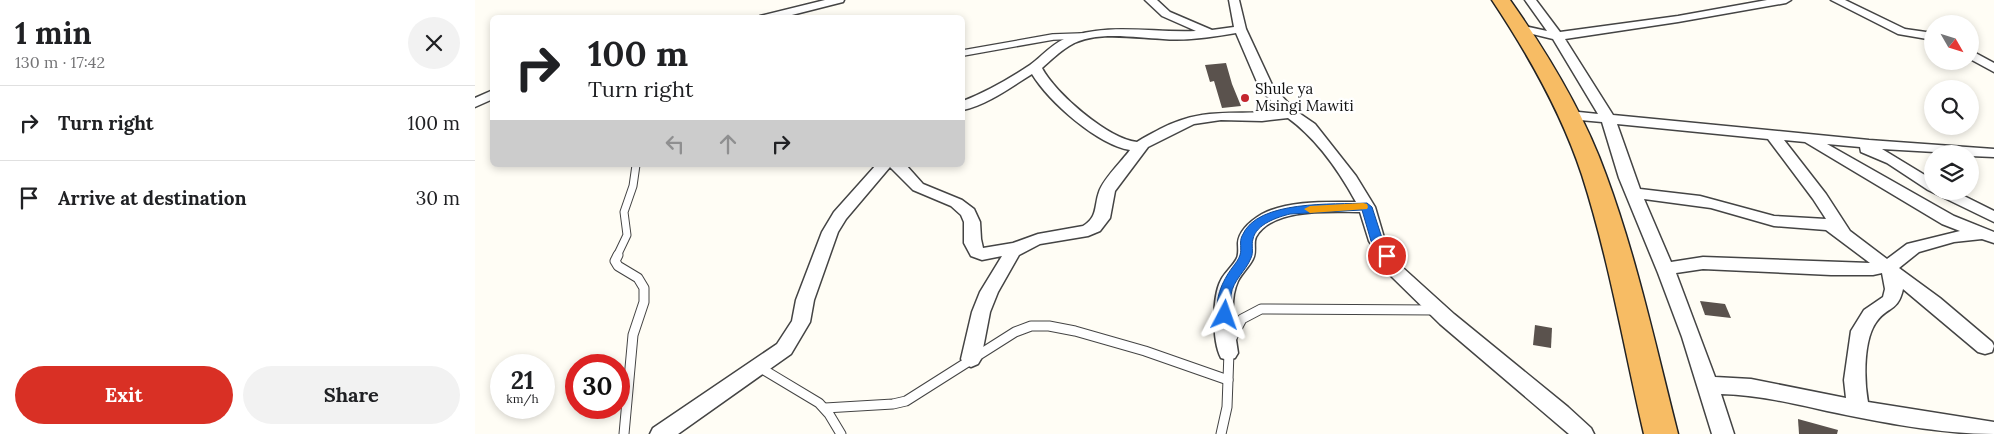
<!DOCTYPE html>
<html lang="en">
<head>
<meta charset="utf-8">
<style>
	body { margin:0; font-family:Lora,serif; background:#f2f2f2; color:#202124; height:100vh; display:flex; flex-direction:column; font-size:19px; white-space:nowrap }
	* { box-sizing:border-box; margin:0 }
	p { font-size:16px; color:#757577 }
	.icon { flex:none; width:28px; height:28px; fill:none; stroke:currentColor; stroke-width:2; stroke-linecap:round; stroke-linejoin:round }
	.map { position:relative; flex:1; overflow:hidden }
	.panel { display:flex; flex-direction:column; background:#fff; width:475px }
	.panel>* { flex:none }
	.hud { position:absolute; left:15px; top:15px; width:475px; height:152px; border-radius:8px; box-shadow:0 2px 8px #0003; background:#fff; color:#202124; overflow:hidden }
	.needle { width:32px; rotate:129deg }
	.buttons { position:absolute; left:1449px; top:15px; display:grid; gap:10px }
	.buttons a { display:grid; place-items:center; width:55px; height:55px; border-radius:50%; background:#fff; box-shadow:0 2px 8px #0003; font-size:25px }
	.speed { position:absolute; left:15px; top:354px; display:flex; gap:10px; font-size:25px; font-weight:700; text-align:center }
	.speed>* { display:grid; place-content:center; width:65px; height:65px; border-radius:50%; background:#fff; box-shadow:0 2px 8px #0003; line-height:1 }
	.speed small { font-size:12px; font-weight:400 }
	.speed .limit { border:8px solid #d22; background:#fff; color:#111 }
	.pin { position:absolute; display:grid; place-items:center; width:42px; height:42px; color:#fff; margin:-21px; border:2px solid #fff; border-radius:50%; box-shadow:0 1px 5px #0007 }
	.me { position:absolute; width:55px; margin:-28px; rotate:4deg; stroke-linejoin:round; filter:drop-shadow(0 0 4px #0008) }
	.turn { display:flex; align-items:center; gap:18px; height:105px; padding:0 15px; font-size:22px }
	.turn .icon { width:65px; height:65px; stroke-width:2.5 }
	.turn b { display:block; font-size:35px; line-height:42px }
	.lanes { display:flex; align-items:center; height:48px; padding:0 15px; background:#0003; justify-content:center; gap:25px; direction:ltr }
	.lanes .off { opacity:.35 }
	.round { display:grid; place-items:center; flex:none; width:52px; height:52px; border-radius:26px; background:#f2f2f2 }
	.headline { display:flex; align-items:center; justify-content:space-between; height:85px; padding:0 15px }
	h1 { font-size:30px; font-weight:700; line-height:38px }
	.button { display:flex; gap:10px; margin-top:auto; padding:10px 15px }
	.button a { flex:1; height:58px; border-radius:30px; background:#d93025; color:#fff; font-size:20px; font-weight:700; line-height:58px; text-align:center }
	.button a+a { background:#f2f2f2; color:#202124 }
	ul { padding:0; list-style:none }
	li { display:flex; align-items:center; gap:15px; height:75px; padding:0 15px; border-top:1px solid #e0e0e0 }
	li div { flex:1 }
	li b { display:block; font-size:19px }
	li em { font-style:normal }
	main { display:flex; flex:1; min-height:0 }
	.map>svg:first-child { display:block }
	.building { fill:#5a524d }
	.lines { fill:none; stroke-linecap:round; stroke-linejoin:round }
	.service-far2-casing { stroke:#444; stroke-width:8 }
	.service-far1-casing { stroke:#444; stroke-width:9 }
	.service-casing { stroke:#444; stroke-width:11 }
	.minor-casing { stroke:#444; stroke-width:3 }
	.trunk-casing { stroke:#222; stroke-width:3 }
	.service-far2 { stroke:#fff; stroke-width:5.5 }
	.service-far1 { stroke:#fff; stroke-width:7 }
	.service { stroke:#fff; stroke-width:9 }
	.minor { fill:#fff; fill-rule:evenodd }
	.trunk { fill:#f7bc64; fill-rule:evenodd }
	.route { fill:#1a73e8; stroke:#114b97 }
	.slow { fill:#f59e0b }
	.poi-dot { fill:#c4262e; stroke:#fff; stroke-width:2 }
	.labels { text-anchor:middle; stroke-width:5; stroke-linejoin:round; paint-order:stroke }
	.poi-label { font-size:15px; fill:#111; stroke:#fff; text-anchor:start }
</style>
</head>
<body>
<main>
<section class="panel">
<div class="headline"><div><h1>1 min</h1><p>130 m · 17:42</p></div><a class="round"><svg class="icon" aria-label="close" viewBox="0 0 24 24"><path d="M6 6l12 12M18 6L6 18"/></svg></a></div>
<ul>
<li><svg class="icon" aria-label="right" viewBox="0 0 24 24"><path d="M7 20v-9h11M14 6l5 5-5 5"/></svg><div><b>Turn right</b></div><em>100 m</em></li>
<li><svg class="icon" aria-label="arrive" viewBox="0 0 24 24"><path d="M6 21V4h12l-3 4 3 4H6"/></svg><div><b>Arrive at destination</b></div><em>30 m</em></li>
</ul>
<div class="button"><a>Exit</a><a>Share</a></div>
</section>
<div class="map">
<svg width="1519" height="434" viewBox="0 0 1519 434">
	<rect width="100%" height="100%" fill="#fffdf5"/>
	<g class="building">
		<path d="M751,63l6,21 9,22 -19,2 -8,-27 -4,1 -5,-17z"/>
		<path d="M1225,301l25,3 6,14 -26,-3z"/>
		<path d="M1060,325l17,3 -1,20 -18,-3z"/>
		<path d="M1323,419l40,11 -1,4h-38z"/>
	</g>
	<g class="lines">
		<g class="service-far2-casing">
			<path id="service-far2" d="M488,53l90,-16 29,-1"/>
		</g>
		<g class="service-far1-casing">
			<path id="service-far1" d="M142,256l10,-21 -3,-23 9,-26 3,-21"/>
		</g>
		<g class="service-casing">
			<g id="service">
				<path d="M143,255l-3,6 3,5 20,12 6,10v14l-11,33 -9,99"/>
				<path d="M757,338l10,-19 19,-10 174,1"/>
				<path d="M284,367l60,36 10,11 12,20"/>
				<path d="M350,408l68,-4 13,-3 109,-69 16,-6h18l26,5 70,20 83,29"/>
				<path d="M746,434l6,-27 2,-55"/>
			</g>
		</g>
		<g class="minor-casing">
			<g id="minor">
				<path d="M350,0h19l-1,2 -63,16h-21l1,-2z"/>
				<path d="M670,0h12l13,12 42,18 22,-3 -5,-27h10l7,29 27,58 23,24 19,13 41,52 19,31 10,34 17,26 52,47 114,93 23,21 3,6h-25l-129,-110 -50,-49 -21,-34 -9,-29c-29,0 -87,-5 -104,25 -3,6 1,15 -3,22 -4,8 -11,14 -15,22 -10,22 -3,49 0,72l-3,5 -7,2 -7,-2c-9,-17 -9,-61 0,-78 4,-8 12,-14 16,-22 2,-5 1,-10 1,-15 1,-13 14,-23 24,-29 27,-14 64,-12 94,-12 -17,-31 -39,-63 -68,-84l-26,3 -41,-1 -27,4 -46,23 -33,44 -5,27 -10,13 -12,5 -48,8 -21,11 -21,37 -8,20 -9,47 -3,5 -7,3 -7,-3 -3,-5 11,-47 8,-20 22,-36 -20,4 -11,-4 -7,-13v-21l-3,-7 -10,-9 -38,-16 -23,-23 -44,52 -8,13 -24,68 -4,22 -19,32 -113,80h-28l3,-6 124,-84 15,-23 4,-21 26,-68 12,-20 42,-47h30l17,19 39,16 12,9 6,13 1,17 2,9 30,-5 25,-9 45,-8c15,-9 11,-20 16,-34 4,-13 23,-31 31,-42 -32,-5 -81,-48 -98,-76 -21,13 -45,31 -69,36v-9c23,-9 46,-22 67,-36 11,-8 21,-20 34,-26 42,-17 88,-6 132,-8l-34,-15zM761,33l24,56 21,22c-47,5 -76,-5 -121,18 -7,4 -16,8 -23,13 -29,-3 -82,-49 -95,-74 8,-7 17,-16 27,-22 26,-16 66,-8 94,-7 24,2 49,-2 73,-6z"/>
				<path d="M1050,0h11l24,32 118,-16 89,-16h24l-5,3 -108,19 -113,17 48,76 256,25 125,9v8l-24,-1v-2l-88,-5 51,31v11h21l40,20v11l-66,-32 -41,-27 -26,-11 -1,-5 -33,-3 127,72 40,16v11l-12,-4 -28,3 -35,10 -20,16 41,30 52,44 2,4 -2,6 -7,2 -7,-2 -75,-63c-5,23 -15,17 -26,32 -14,18 -13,59 -9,81l126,20v12c-54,0 -114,-12 -167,-23 -35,-8 -70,-16 -106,-17l13,40h-22l-30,-97 -24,-64 -39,-95 -17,-56 -33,-3 -7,-4 7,-4 29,3 -45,-75 -37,-9 -2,-2 6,-3 27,6zM1142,124l151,15 45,60 13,20 -52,-3 -74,-20 -60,-7zM1309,140l21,2 137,82 18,7 -53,13 -20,15 -37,-28 -24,-37zM1169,199l67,9 63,18 52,4 44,33 -167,-6 -32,5zM1228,269l128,6h42l9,-2 3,16 -2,8 -19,13 -13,21 -7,49 2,18 -95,-19 -36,-2 -39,-104z"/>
				<path d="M1356,0h14l60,29 28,4v7l-35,-6z"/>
				<path d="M1495,50l24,13v9l-24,-13z"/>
				<path d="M18,90v9l-18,8v-9z"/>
			</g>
		</g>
		<g class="trunk-casing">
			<path id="trunk" d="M1017,0h18c38,54 74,113 96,175 31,84 50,173 72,259h-34c-20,-86 -35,-175 -62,-259 -20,-61 -54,-121 -90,-175z"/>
		</g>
		<use href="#service-far2" class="service-far2"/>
		<use href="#service-far1" class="service-far1"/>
		<use href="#service" class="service"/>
		<use href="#minor" class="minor"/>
		<use href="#trunk" class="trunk"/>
	</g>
	<path class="route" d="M892,203l5,4 11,34 10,15 -2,3h-9l-11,-18 -9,-31 -72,4c-12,3 -34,10 -37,25 -2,6 1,13 -2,19 -5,13 -18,22 -20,37 0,8 3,16 -1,23h-10c-8,-16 3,-38 12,-50 3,-4 7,-9 8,-13 2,-6 -1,-13 2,-19 15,-37 92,-31 125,-33z"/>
	<path class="slow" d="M888,203l4,1 1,3 -1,2 -57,4 -6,-4 6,-3z"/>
	<circle class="poi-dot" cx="770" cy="98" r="5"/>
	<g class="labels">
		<g class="poi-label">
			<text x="780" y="94">Shule ya<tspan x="780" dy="17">Msingi Mawiti</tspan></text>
		</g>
	</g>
</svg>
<div class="buttons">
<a><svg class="needle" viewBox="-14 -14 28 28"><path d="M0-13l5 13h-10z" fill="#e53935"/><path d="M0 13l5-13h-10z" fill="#757577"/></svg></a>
<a><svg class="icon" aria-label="search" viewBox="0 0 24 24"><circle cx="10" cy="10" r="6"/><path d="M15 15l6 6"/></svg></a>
<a><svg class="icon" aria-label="layers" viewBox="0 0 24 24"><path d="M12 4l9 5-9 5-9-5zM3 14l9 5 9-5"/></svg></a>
</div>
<div class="speed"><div>21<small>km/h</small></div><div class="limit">30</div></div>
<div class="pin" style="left:912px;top:256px;background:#d93025"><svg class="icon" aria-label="arrive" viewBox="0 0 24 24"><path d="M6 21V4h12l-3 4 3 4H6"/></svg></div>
<svg class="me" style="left:750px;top:315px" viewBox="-20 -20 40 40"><path d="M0-17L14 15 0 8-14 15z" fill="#1a73e8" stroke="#fff" stroke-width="4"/></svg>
<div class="hud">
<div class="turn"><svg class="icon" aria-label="right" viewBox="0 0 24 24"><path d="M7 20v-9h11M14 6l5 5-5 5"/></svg><div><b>100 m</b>Turn right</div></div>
<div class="lanes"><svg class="icon off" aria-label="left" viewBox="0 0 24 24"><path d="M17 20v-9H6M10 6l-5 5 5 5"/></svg><svg class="icon off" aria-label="ahead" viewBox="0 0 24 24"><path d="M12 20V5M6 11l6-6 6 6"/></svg><svg class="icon" aria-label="right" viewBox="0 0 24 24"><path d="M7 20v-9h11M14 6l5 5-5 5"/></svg></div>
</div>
</div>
</main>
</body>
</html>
